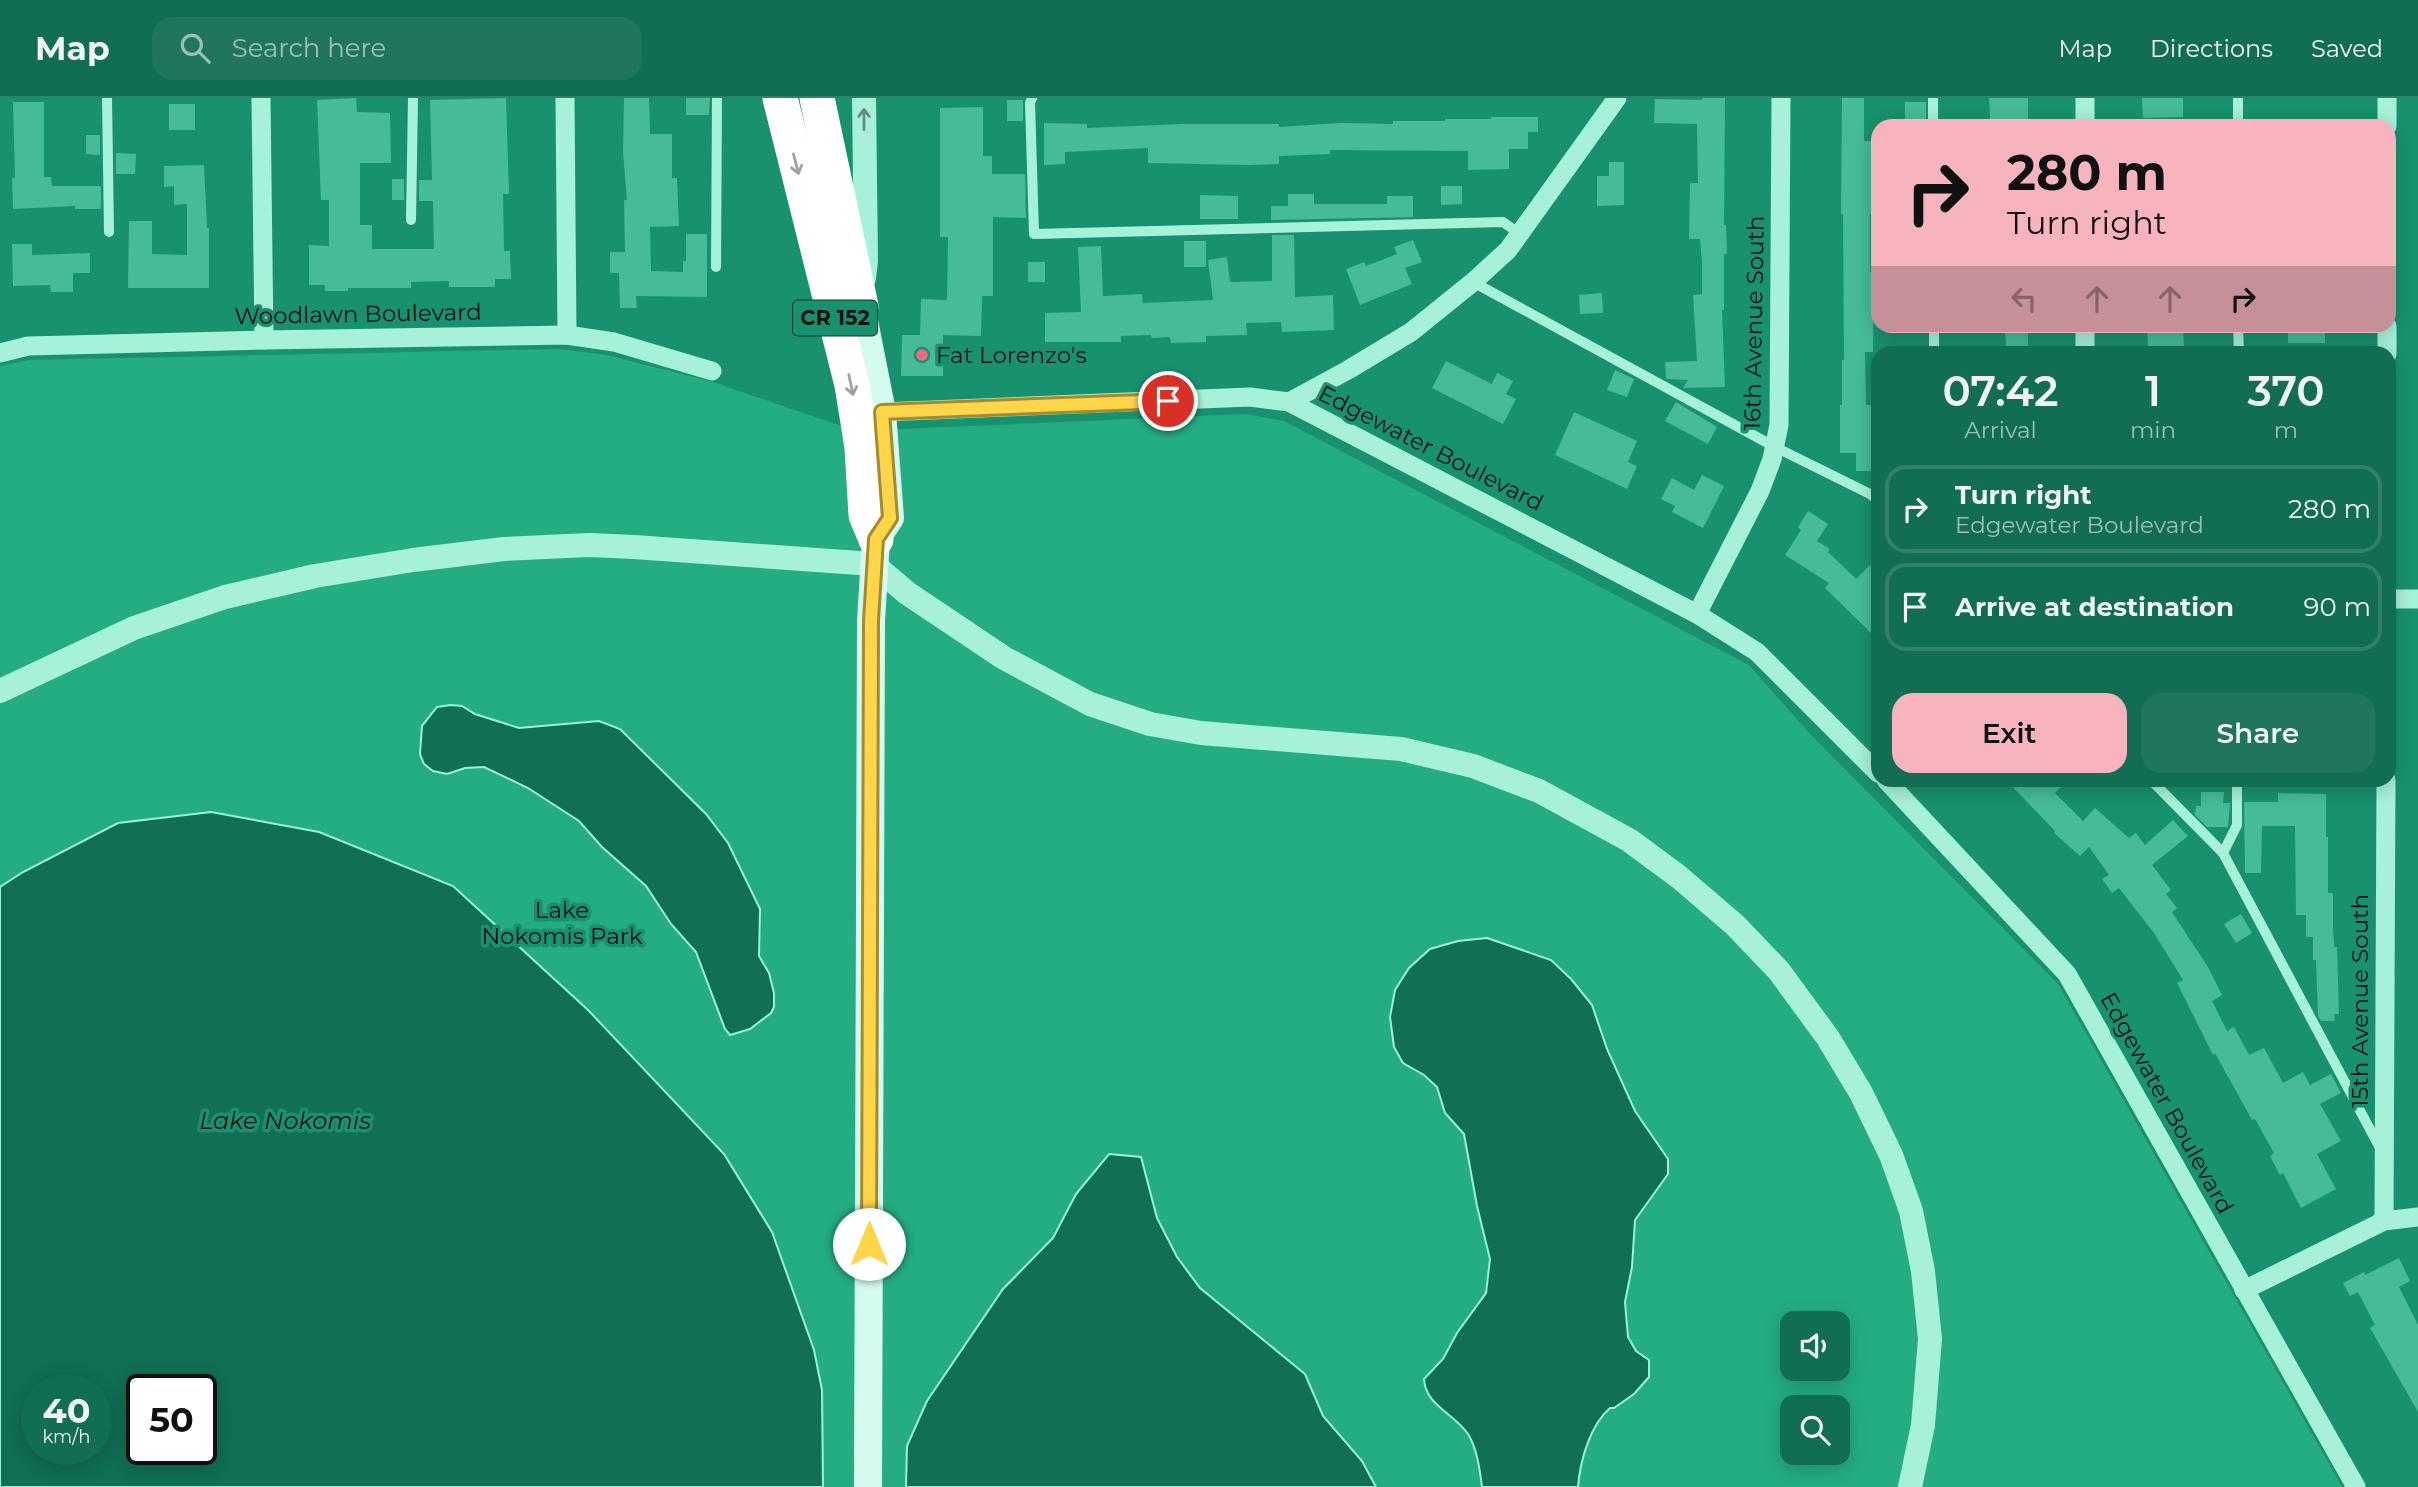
<!DOCTYPE html>
<html lang="en">
<head>
<meta charset="utf-8">
<style>
	body { margin:0; font-family:Montserrat,sans-serif; background:#1f765c; color:#f1f3f6; height:100vh; display:flex; flex-direction:column; font-size:26px; white-space:nowrap }
	* { box-sizing:border-box; margin:0 }
	p { font-size:23px; color:#9cc0b8 }
	.icon { flex:none; width:38px; height:38px; fill:none; stroke:currentColor; stroke-width:2; stroke-linecap:round; stroke-linejoin:round }
	.map { position:relative; flex:1; overflow:hidden }
	.side { position:absolute; left:1871px; top:248px; width:525px; height:441px; display:flex; flex-direction:column; background:#126e52; border-radius:21px; box-shadow:0 4px 18px #0003 }
	.side>* { flex:none }
	.top-card { position:absolute; left:1871px; top:21px; width:525px; height:214px; border-radius:21px; box-shadow:0 4px 18px #0003; background:#f7b4bf; color:#111; overflow:hidden }
	.tools { position:absolute; left:1780px; top:1213px; display:grid; gap:14px }
	.tools a { display:grid; place-items:center; width:70px; height:70px; border-radius:14px; background:#126e52; box-shadow:0 4px 18px #0003; font-size:35px }
	.speed { position:absolute; left:21px; top:1276px; display:flex; gap:14px; font-size:35px; font-weight:700; text-align:center }
	.speed>* { display:grid; place-content:center; width:91px; height:91px; border-radius:50%; background:#126e52; box-shadow:0 4px 18px #0003; line-height:1 }
	.speed small { font-size:18px; font-weight:400 }
	.speed .limit { border:4px solid #111; border-radius:10px; background:#fff; color:#111 }
	.pin { position:absolute; display:grid; place-items:center; width:60px; height:60px; color:#fff; margin:-30px; border:4px solid #fff; border-radius:50%; box-shadow:0 2px 7px #0007 }
	.me { position:absolute; width:77px; margin:-38px; rotate:0deg; stroke-linejoin:round; filter:drop-shadow(0 0 5px #0008) }
	.turn { display:flex; align-items:center; gap:24px; height:147px; padding:0 21px; font-size:32px }
	.turn .icon { width:91px; height:91px; stroke-width:2.5 }
	.turn b { display:block; font-size:49px; line-height:60px }
	.lanes { display:flex; align-items:center; height:66px; padding:0 21px; background:#0003; justify-content:center; gap:35px; direction:ltr }
	.lanes .off { opacity:.35 }
	.eta { display:flex; justify-content:space-evenly; align-items:center; height:119px; text-align:center }
	.eta b { font-size:42px; font-weight:600; line-height:49px }
	.action { display:flex; gap:14px; margin-top:auto; padding:14px 21px }
	.action a { flex:1; height:80px; border-radius:21px; background:#f7b4bf; color:#111; font-size:28px; font-weight:600; line-height:80px; text-align:center }
	.action a+a { background:#1f765c; color:#f1f3f6 }
	ul { padding:0; list-style:none }
	li { display:flex; align-items:center; gap:21px; height:88px; margin:0 14px 10px; padding:0 7px; border:4px solid #318169; border-radius:21px }
	li div { flex:1 }
	li b { display:block; font-size:26px }
	li em { font-style:normal }
	header { display:flex; align-items:center; gap:42px; box-sizing:border-box; height:98px; padding:0 35px; background:#126e52; border-bottom:2px solid #318169 }
	header strong { font-size:33px }
	nav { display:flex; gap:38px; margin-inline-start:auto; font-size:24px }
	.search { width:490px; height:63px; background:#1f765c; display:flex; align-items:center; gap:18px; box-sizing:border-box; padding:0 24px; border-radius:21px; color:#9cc0b8; font-size:26px }
	.map>svg:first-child { display:block }
	.green { fill:#24ad83; fill-rule:evenodd }
	.water { fill:#106f54; stroke:#9af2d6; stroke-width:2; fill-rule:evenodd }
	.building { fill:#45bb98 }
	.lines { fill:none; stroke-linecap:round; stroke-linejoin:round }
	.service { stroke:#a7f0d9; stroke-width:10 }
	.minor { stroke:#a7f0d9; stroke-width:19 }
	.tertiary { stroke:#a7f0d9; stroke-width:24 }
	.secondary { stroke:#d5fbf0; stroke-width:28 }
	.motorway { stroke:#fff; stroke-width:35 }
	.oneway { stroke:#648c7f }
	.oneway2 { stroke:#a0a0a0 }
	.route-casing { stroke:#a68a30; stroke-width:18 }
	.route { stroke:#ffd54a; stroke-width:12 }
	.poi-dot { fill:#ff667c; stroke:#18926e; stroke-width:2.5 }
	.labels { text-anchor:middle; stroke-width:7; stroke-linejoin:round; paint-order:stroke }
	.shield { fill:#18926e; stroke:#13382d; stroke-width:2 }
	.shield-label { font-size:21px; font-weight:bold; fill:#111 }
	.street-label { font-size:23px; fill:#111; stroke:#18926e }
	.poi-label { font-size:23px; fill:#111; stroke:#18926e; text-anchor:start }
	.park-label { font-size:23px; fill:#111; stroke:#18926e }
	.water-label { font-size:24px; font-style:italic; fill:#111; stroke:#18926e }
</style>
</head>
<body>
<header>
<strong>Map</strong>
<div class="search"><svg class="icon" aria-label="search" viewBox="0 0 24 24"><circle cx="10" cy="10" r="6"/><path d="M15 15l6 6"/></svg>Search here</div>
<nav><a>Map</a><a>Directions</a><a>Saved</a></nav>
</header>
<div class="map">
<svg width="2418" height="1389" viewBox="0 0 2418 1389">
	<rect width="100%" height="100%" fill="#18926e"/>
	<path class="green" d="M557,251l50,6 106,27 134,46 55,1 343,-15 39,7 465,244 60,68 249,251 284,503h-2342v-1121l28,-6zM1792,1225h46v45h-46zM37,1292h59v59h-59zM142,1292h59v59h-59zM1792,1309h46v45h-46z"/>
	<g class="water">
		<path d="M451,607l11,1 13,8 44,14 80,-7 21,8 86,85 22,29 32,66 -1,47 10,17 5,20v14l-3,6 -21,16 -20,6 -5,-6 -29,-77 -25,-28 -25,-38 -44,-39 -23,-26 -51,-33 -44,-21 -19,1 -18,6 -14,-3 -9,-7 -4,-10 2,-28 15,-19z"/>
		<path d="M211,714l108,20 134,54 135,124 136,144 48,78 42,118 8,40 1,97h-823v-600l23,-15 95,-49zM37,1292h59v59h-59zM142,1292h59v59h-59z"/>
		<path d="M1487,840l64,22 20,19 21,26 15,44 28,62 33,48v15l-33,46 -3,47 -7,35 3,35 8,14 13,9v17l-15,17 -20,14h-4c-20,17 -30,53 -32,79h-96c-2,-16 -5,-39 -14,-53 -13,-20 -43,-29 -44,-55l19,-20 14,-26 29,-40 4,-34 -13,-53 -13,-72 -19,-21 -8,-26 -13,-12 -21,-12 -9,-16 -4,-30 5,-27 14,-22 21,-19 28,-8z"/>
		<path d="M1109,1056l32,3 16,61 20,39 23,31 105,86 18,42 39,45 14,26h-470l1,-41 20,-45 76,-112 50,-51 23,-44z"/>
	</g>
	<g class="building">
		<path d="M356,0l1,14 33,1 1,50h-31v62h12v24h62l-1,-48h-14v-21h13l-2,-80 76,-2 3,96h-6l1,57h6l1,28h-16v8h-46v-6l-38,1v6h-63v3h-23v-6h-16v-40l20,1v-46h-8l-4,-100z"/>
		<path d="M624,0h25l1,36h22v44h5l2,48 -29,1 1,44 32,1v-11h3v-27h21v63l-71,-1 1,12h-17l-1,-35h-9v-21h15l-1,-52h3l-4,-48z"/>
		<path d="M686,0h24l-1,17h-23z"/>
		<path d="M1702,0h23l-1,127h2l1,29h-3v56h-2l3,77 -42,1 5,-8 -22,-1 -1,-17 32,-1 -4,-66 9,-1v-31l-2,-24h-11l1,-56h8l-1,-59 -43,-1 1,-24 47,1z"/>
		<path d="M1842,0h22v43h8l2,40h4v33h-8v58h4l-1,80h-8l1,53h12v66h-22v-18h-16v-48h2v-45h2l-1,-146h-2z"/>
		<path d="M1989,0h39v21h-38z"/>
		<path d="M2142,0h41v19l-40,1z"/>
		<rect x="1007" y="2" width="16" height="21"/>
		<path d="M13,4h31v75h7l1,9h49v23h-26v-3l-62,3 -1,-31h3z"/>
		<path d="M1905,4h21v20l-21,1z"/>
		<rect x="169" y="6" width="26" height="26"/>
		<path d="M983,9v49h9v18h33l1,44 -33,-1v79h-11l-1,40 -38,-1v41h-42l1,-41h18l1,-36 26,1 1,-63h-8v-129z"/>
		<path d="M1491,19h47v15h-10v17h-19v20l-41,1v-19l-138,-1v4l-51,2v8l-30,1 -101,-2v-15l-83,4v12l-21,1v-42l43,1v4l95,-4h97v3l63,-4 51,1v-3h52v-2h46z"/>
		<path d="M86,37h14v20l-14,-1z"/>
		<path d="M116,55l20,1 -1,20h-19z"/>
		<path d="M1609,64h15v43l-27,1v-30h12z"/>
		<path d="M204,67l3,63h2v60h-81l1,-67h23v33l35,1v-51l-13,1v-19l-10,1v-21z"/>
		<rect x="392" y="81" width="12" height="21"/>
		<path d="M1441,88h21v18l-21,1z"/>
		<path d="M1288,96h26v10h73v-8h26v21l-142,3v-14h17z"/>
		<path d="M1200,97l38,1v23h-38z"/>
		<path d="M1272,137h22l1,62 38,-2 1,35 -52,2 -1,-10 -35,1 1,12 -41,1v6l-35,1 -1,-6 -18,1 -1,-3 -30,1v6h-76v-29l36,-1 -3,-65 23,-1 2,50 39,-2 1,9 70,-3 -5,-40 19,-3 3,25 42,-1z"/>
		<path d="M1413,142l9,22 -17,6 7,16 -52,21 -14,-36 18,-7 2,4 31,-12 -3,-7z"/>
		<rect x="1184" y="143" width="22" height="26"/>
		<path d="M12,146h20v11l58,-2v20h-17v19h-22l-1,-7 -37,1z"/>
		<rect x="1028" y="164" width="17" height="20"/>
		<path d="M1602,195l1,20 -23,1 -1,-19z"/>
		<path d="M2005,228h23v22h-22z"/>
		<path d="M2147,228h24v5l12,-1 1,16 -36,1z"/>
		<rect x="2288" y="228" width="37" height="17"/>
		<path d="M1446,263l46,23 5,-11 16,8 -7,13 10,5 -13,25 -71,-36z"/>
		<path d="M1615,272l19,9 -7,18 -20,-7z"/>
		<path d="M1676,304l41,25 -9,17 -43,-23z"/>
		<path d="M1574,314l63,29 -9,21 9,4 -10,23 -72,-34z"/>
		<path d="M1702,377l22,11 -21,42 -31,-16 3,-6 -14,-7 11,-21 22,12z"/>
		<path d="M1808,413l20,13 -11,17 13,8 -2,3 28,27 22,-22v83l-53,-52 4,-5 -44,-28 16,-25 -3,-3z"/>
		<path d="M2006,682h62l-13,13 28,28 12,-13 34,30 7,-5 9,12 28,-25 15,16 -36,29 19,25 -5,4 11,14 -5,4 36,55 14,28 -10,6 15,30 7,-4 15,28 15,-7 19,35 20,-11 7,13 21,-11 10,19 -21,11 21,37 -24,13 19,35 -35,19 -18,-35 -3,2 -10,-19 4,-3 -19,-34 -3,1 -37,-67 -2,2 -36,-72 6,-3 -29,-47 -35,-45 -7,5 -10,-14 7,-4 -20,-28 -9,9 -26,-23 1,-2z"/>
		<path d="M2201,694h23l-1,11h7l-2,24h-21l-12,-12 1,-9h5z"/>
		<path d="M2278,695l48,1v43h2v56h5v33l1,21h3l2,67h-5l1,7h-14l-3,-5 -2,-56h-3v-23h-7v-22h-10l-1,-89h-33l-1,47h-16l-1,-71h34z"/>
		<path d="M2241,816l11,19 -16,10 -12,-19z"/>
		<path d="M2399,1160l11,23 -11,6 19,38v87l-48,-84 5,-3 -17,-33 -8,4 -7,-13 21,-11 1,3z"/>
	</g>
	<g class="lines">
		<g class="service">
			<path d="M107,0l2,134"/>
			<path d="M1032,0l-2,5 4,131 469,-12 17,12"/>
			<path d="M1933,0v28"/>
			<path d="M2238,0v28"/>
			<path d="M411,122l2,-122"/>
			<path d="M716,169l1,-169"/>
			<path d="M1473,184l302,165 95,47 8,7"/>
			<path d="M1934,228v28"/>
			<path d="M2238,228l1,28"/>
			<path d="M2151,682l72,73 158,297"/>
			<path d="M2223,755l14,-28v-45"/>
		</g>
		<g class="minor">
			<path d="M261,0l3,242"/>
			<path d="M565,0l2,237"/>
			<path d="M2085,0v28"/>
			<path d="M2387,28v-28"/>
			<path d="M2085,228v28"/>
			<path d="M0,255l28,-7 236,-6 303,-5 47,7 98,29"/>
			<path d="M2387,256v-28"/>
			<path d="M1289,304l59,-32 63,-38 62,-50 35,-32 109,-152"/>
			<path d="M882,314l368,-15 39,5 408,212 60,38 121,121"/>
			<path d="M2389,501h29"/>
			<path d="M1697,516l63,-123 12,-32 7,-34 2,-327"/>
			<path d="M1886,682l181,194 289,513"/>
			<path d="M2384,1123l2,-441"/>
			<path d="M2244,1192l140,-69 34,-4"/>
		</g>
		<g class="tertiary">
			<path d="M864,0l2,163 -2,17"/>
			<path d="M0,593l134,-63 91,-31 90,-21 98,-16 91,-11 85,-4 45,2 239,17 34,29 97,65 86,46 60,20 51,9 200,16 72,17 66,25 90,49 50,37 56,48 44,46 49,67 33,55 30,62 20,56 12,60 7,68 -7,86 -13,62"/>
		</g>
		<path class="secondary" d="M861,208l21,106 8,106 -14,21 -5,82 -3,866"/>
		<g class="motorway">
			<path d="M780,0l72,287 10,62 4,68 10,24"/>
			<path d="M817,0l44,208"/>
		</g>
	</g>
	<defs><path id="oneway-shaft" d="M-6 0H5M1.5-3L5.5 0L1.5 3" fill="none" stroke-width="1.6" stroke-linecap="round" stroke-linejoin="round" transform="scale(1.75)"/></defs>
	<use class="oneway" href="#oneway-shaft" transform="translate(864 21) rotate(-90)"/>
	<g class="oneway2">
		<use href="#oneway-shaft" transform="translate(796 66) rotate(76)"/>
		<use href="#oneway-shaft" transform="translate(851 287) rotate(78)"/>
	</g>
	<g class="lines">
		<g class="route-casing">
			<path id="route" d="M869,1146l2,-623 5,-82 14,-21 -8,-106 286,-11"/>
		</g>
		<use href="#route" class="route"/>
	</g>
	<circle class="poi-dot" cx="922" cy="257" r="7"/>
	<g class="labels">
		<rect class="shield" x="793" y="202.5" width="84" height="35" rx="5"/>
		<g class="shield-label">
			<text x="835" y="227">CR 152</text>
		</g>
		<g class="street-label">
			<text transform="translate(358 216) rotate(-1)" y="8">Woodlawn Boulevard</text>
			<text transform="translate(1754 225) rotate(-89)" y="8">16th Avenue South</text>
			<text transform="translate(1431 350) rotate(27)" y="8">Edgewater Boulevard</text>
			<text transform="translate(2360 903) rotate(-90)" y="8">15th Avenue South</text>
			<text transform="translate(2167 1005) rotate(61)" y="8">Edgewater Boulevard</text>
		</g>
		<g class="poi-label">
			<text x="936" y="265">Fat Lorenzo's</text>
		</g>
		<g class="park-label">
			<text x="562" y="820">Lake<tspan x="562" dy="26">Nokomis Park</tspan></text>
		</g>
		<g class="water-label">
			<text x="285" y="1031">Lake Nokomis</text>
		</g>
	</g>
</svg>
<div class="tools">
<a><svg class="icon" aria-label="sound" viewBox="0 0 24 24"><path d="M4 9h4l5-4v14l-5-4H4zM17 9q2 3 0 6"/></svg></a>
<a><svg class="icon" aria-label="search" viewBox="0 0 24 24"><circle cx="10" cy="10" r="6"/><path d="M15 15l6 6"/></svg></a>
</div>
<div class="speed"><div>40<small>km/h</small></div><div class="limit">50</div></div>
<div class="pin" style="left:1168px;top:303px;background:#d93025"><svg class="icon" aria-label="arrive" viewBox="0 0 24 24"><path d="M6 21V4h12l-3 4 3 4H6"/></svg></div>
<svg class="me" style="left:869px;top:1146px" viewBox="-20 -20 40 40"><circle r="19" fill="#fff"/><path d="M0-13L10 11 0 6-10 11z" fill="#ffd54a"/></svg>
<div class="top-card">
<div class="turn"><svg class="icon" aria-label="right" viewBox="0 0 24 24"><path d="M7 20v-9h11M14 6l5 5-5 5"/></svg><div><b>280 m</b>Turn right</div></div>
<div class="lanes"><svg class="icon off" aria-label="left" viewBox="0 0 24 24"><path d="M17 20v-9H6M10 6l-5 5 5 5"/></svg><svg class="icon off" aria-label="ahead" viewBox="0 0 24 24"><path d="M12 20V5M6 11l6-6 6 6"/></svg><svg class="icon off" aria-label="ahead" viewBox="0 0 24 24"><path d="M12 20V5M6 11l6-6 6 6"/></svg><svg class="icon" aria-label="right" viewBox="0 0 24 24"><path d="M7 20v-9h11M14 6l5 5-5 5"/></svg></div>
</div>
<section class="side">
<div class="eta">
<div><b>07:42</b><p>Arrival</p></div>
<div><b>1</b><p>min</p></div>
<div><b>370</b><p>m</p></div>
</div>
<ul>
<li><svg class="icon" aria-label="right" viewBox="0 0 24 24"><path d="M7 20v-9h11M14 6l5 5-5 5"/></svg><div><b>Turn right</b><p>Edgewater Boulevard</p></div><em>280 m</em></li>
<li><svg class="icon" aria-label="arrive" viewBox="0 0 24 24"><path d="M6 21V4h12l-3 4 3 4H6"/></svg><div><b>Arrive at destination</b></div><em>90 m</em></li>
</ul>
<div class="action"><a>Exit</a><a>Share</a></div>
</section>
</div>
</body>
</html>
